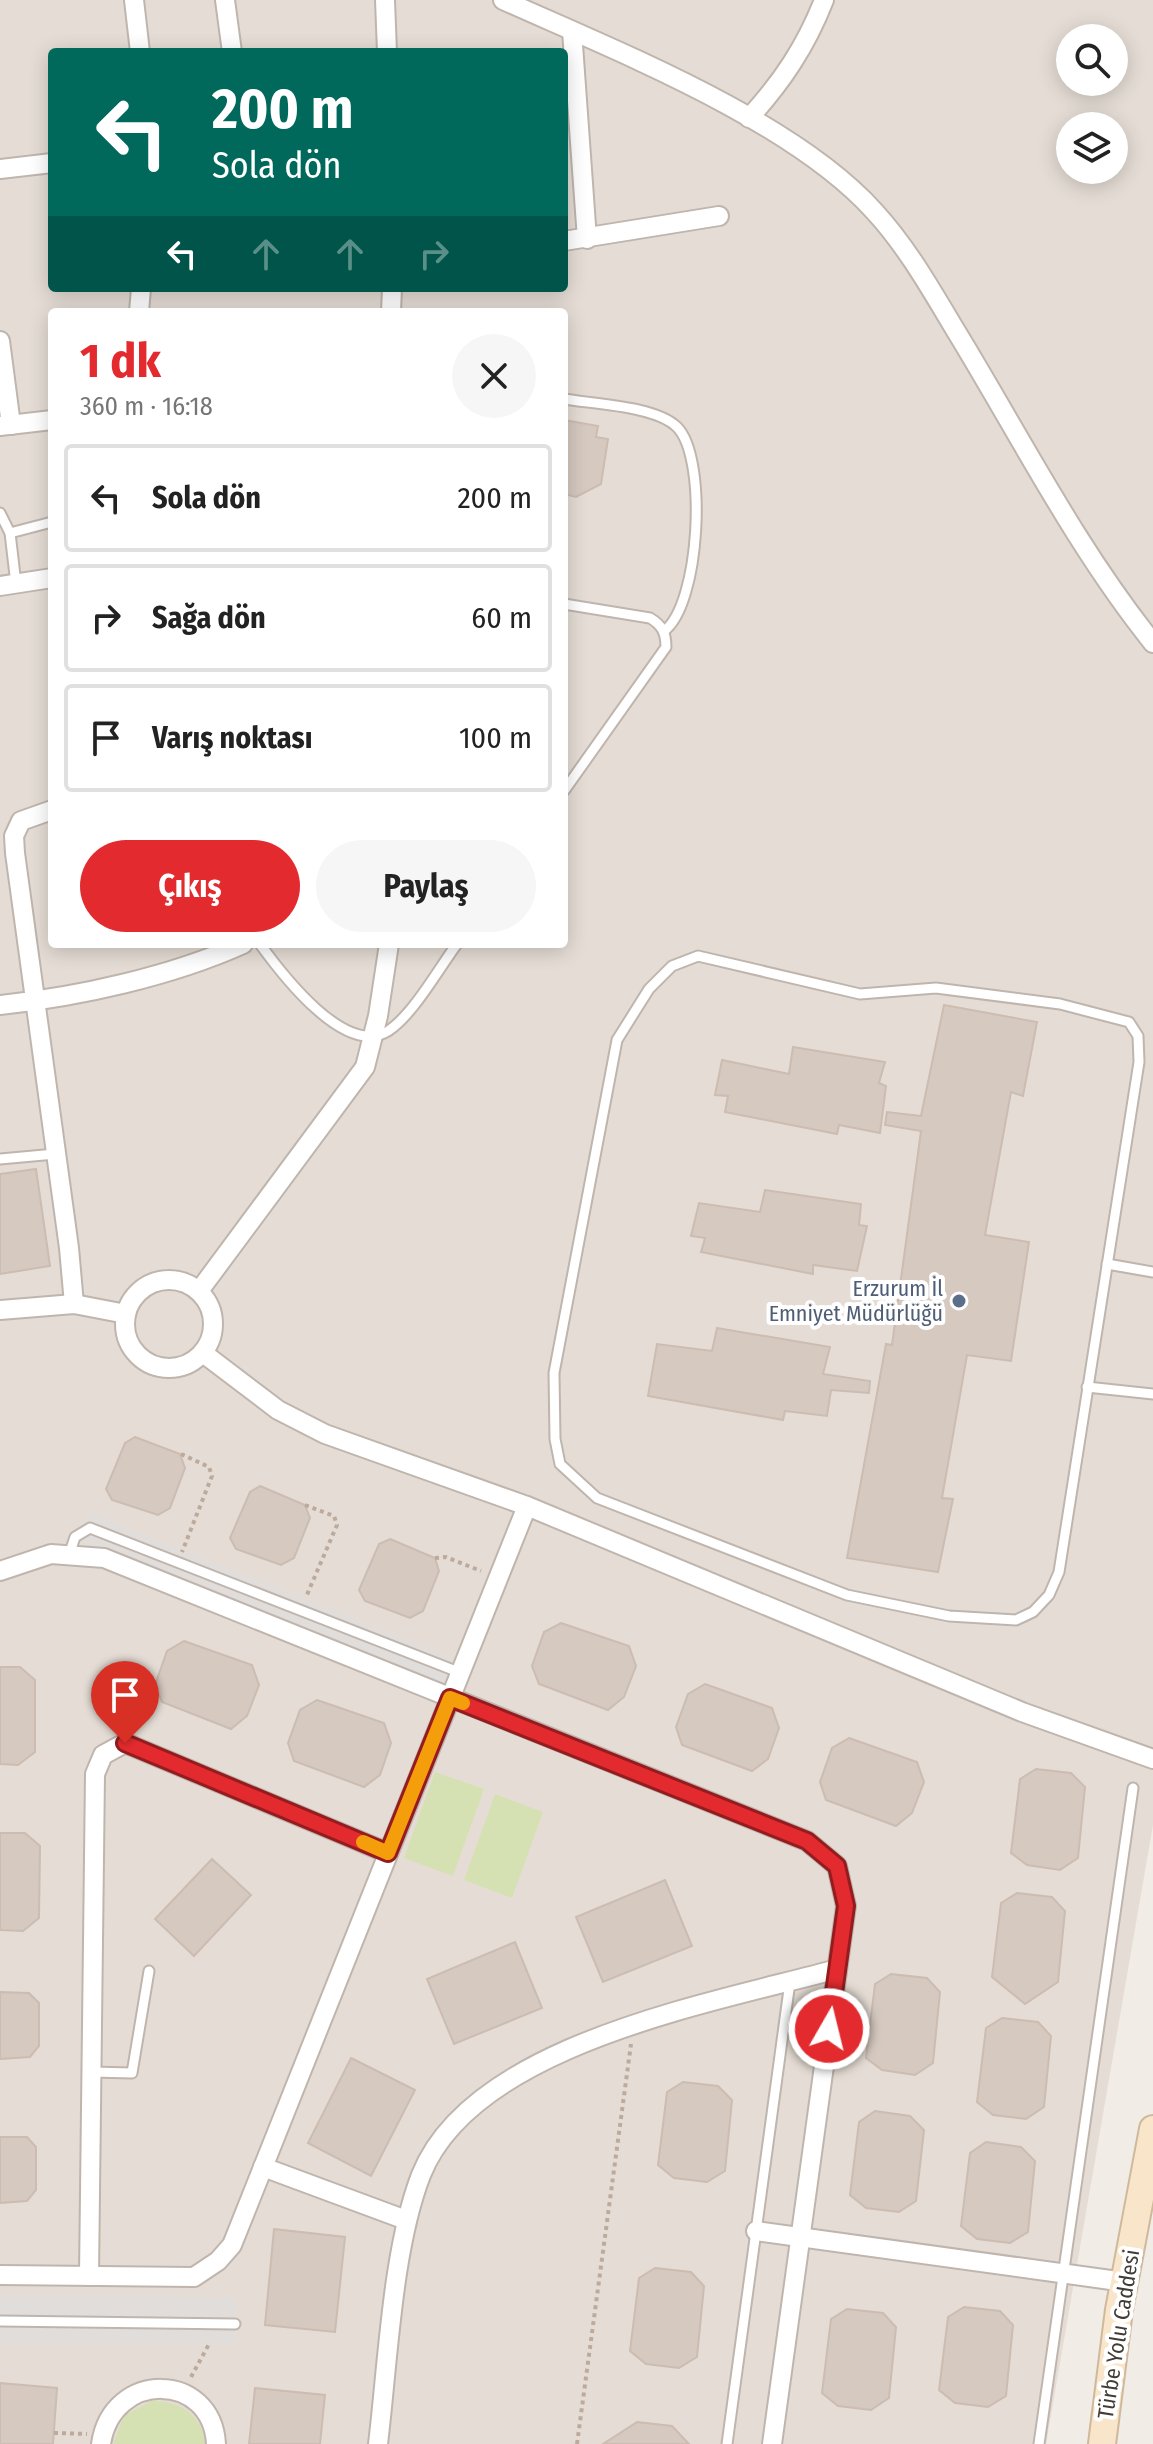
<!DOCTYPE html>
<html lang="tr">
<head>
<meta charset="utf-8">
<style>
	body { margin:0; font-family:"Fira Sans Condensed",sans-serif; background:#f6f6f6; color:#222; height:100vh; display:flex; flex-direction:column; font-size:30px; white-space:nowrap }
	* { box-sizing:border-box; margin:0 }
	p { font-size:26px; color:#767676 }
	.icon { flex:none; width:44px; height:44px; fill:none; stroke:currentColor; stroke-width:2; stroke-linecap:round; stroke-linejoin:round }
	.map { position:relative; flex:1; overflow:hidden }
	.sheet { position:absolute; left:48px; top:308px; width:520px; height:640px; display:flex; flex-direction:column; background:#fff; border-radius:8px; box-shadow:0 4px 20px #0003 }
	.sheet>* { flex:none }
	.banner { position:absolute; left:48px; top:48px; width:520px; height:244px; border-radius:8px; box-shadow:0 4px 20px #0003; background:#00695c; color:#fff; overflow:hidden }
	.fabs { position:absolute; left:1056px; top:24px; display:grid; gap:16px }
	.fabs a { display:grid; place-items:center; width:72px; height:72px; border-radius:50%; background:#fff; box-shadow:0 4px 20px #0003; font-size:40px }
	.pin { position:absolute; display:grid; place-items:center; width:68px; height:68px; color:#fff; margin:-82px -34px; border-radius:50% 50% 50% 0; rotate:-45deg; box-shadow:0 0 8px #0007 }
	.pin .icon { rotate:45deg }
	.me { position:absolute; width:88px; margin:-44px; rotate:8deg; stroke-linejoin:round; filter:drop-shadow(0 0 6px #0008) }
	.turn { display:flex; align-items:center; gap:28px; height:168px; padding:0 32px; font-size:36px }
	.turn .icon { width:104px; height:104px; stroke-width:2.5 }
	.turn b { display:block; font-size:56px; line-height:68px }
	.lanes { display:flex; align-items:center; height:76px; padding:0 32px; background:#0003; justify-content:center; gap:40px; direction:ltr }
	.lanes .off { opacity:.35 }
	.round { display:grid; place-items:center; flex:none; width:84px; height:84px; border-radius:42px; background:#f6f6f6 }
	.head { display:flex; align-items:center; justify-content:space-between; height:136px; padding:0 32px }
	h1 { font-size:48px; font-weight:700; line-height:60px; color:#e32b2f }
	.action { display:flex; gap:16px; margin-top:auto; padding:16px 32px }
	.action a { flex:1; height:92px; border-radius:48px; background:#e32b2f; color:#fff; font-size:32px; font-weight:700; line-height:92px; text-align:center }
	.action a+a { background:#f6f6f6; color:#222 }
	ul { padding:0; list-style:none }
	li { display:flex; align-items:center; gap:24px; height:108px; margin:0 16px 12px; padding:0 16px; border:4px solid #e0e0e0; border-radius:8px }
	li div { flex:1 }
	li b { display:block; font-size:30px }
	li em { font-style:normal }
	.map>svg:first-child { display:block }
	.residential { fill:#e5ddd5; fill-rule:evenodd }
	.green { fill:#d5e1b3 }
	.parking { fill:#e0dddb }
	.building { fill:#d5c9c0; stroke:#ccbcb1; stroke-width:2 }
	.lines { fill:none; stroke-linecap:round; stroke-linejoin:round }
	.lane-casing { stroke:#bfb5ad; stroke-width:13 }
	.street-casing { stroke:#bfb5ad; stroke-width:22 }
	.secondary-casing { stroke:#cfb99c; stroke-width:30 }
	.path { stroke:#bcab9d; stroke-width:4; stroke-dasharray:4 4; stroke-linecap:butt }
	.lane { stroke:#fff; stroke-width:9 }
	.street { stroke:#fff; stroke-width:18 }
	.secondary { stroke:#f9e5c9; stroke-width:26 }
	.route-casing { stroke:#941c1f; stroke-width:20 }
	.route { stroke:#e32b2f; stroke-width:14 }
	.slow { stroke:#f59e0b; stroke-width:14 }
	.service-dot { fill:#5c6f8a; stroke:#fff; stroke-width:3 }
	.labels { text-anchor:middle; stroke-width:8; stroke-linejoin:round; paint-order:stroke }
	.service-label { font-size:22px; fill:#4e5e75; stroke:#fff; text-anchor:end }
	.street-label { font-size:22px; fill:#433c36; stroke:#fff }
</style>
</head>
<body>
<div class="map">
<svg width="1153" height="2444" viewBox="0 0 1153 2444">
	<rect width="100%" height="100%" fill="#f1ece6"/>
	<path class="residential" d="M0,0h1153v1825l-107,619h-1046zM1070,38h44v44h-44zM52,52h512v236h-512zM1070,126h44v44h-44zM52,312h512v632h-512z"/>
	<g class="green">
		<path d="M435,1772l49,17 -31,87 -49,-18z"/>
		<path d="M495,1794l48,18 -31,86 -48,-18z"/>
		<path d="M151,2401c28,-1 51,13 54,43h-92l11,-28z"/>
	</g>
	<g class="parking">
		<path d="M88,1512l369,148 -11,25 -369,-147z"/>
		<path d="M0,2297l236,1v46h-236z"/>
	</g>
	<g class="building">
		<path d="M564,420l34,6 -2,11 12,2 -7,45 -25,13 -12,-3z"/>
		<path d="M944,1005l93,17 -14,74 -12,-4 -26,143 44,7 -18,119 -44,-6 -25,143 11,1 -15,73 -91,-14 39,-214 6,1 29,-214 -36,-6 2,-13 34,4z"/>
		<path d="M793,1047l92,15 -6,21 7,3 -6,47 -41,-8 -2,9 -112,-22 3,-16 -13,-1 7,-35 67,14z"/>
		<path d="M36,1169l14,97 -50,8v-100z"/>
		<path d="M765,1190l96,14 -2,21 8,1 -10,45 -44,-6v9l-112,-22 4,-14 -14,-2 8,-33 61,9z"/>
		<path d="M717,1328l113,19 -7,27 47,7 -1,12 -38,-3 -4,26 -42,-5 -2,9 -135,-24 9,-52 55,7z"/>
		<path d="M135,1437l45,17 5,14 -15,40 -12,7 -46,-15 -6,-11 19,-46z"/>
		<path d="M260,1486l45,19 5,13 -16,40 -13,7 -45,-16 -6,-11 20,-46z"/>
		<path d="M390,1539l45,19 4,13 -16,40 -13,7 -45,-17 -6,-11 20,-46z"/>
		<path d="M561,1623l68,23 7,20 -12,31 -16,13 -69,-26 -7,-18 12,-34z"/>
		<path d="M184,1641l68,24 7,20 -12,31 -16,13 -69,-27 -7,-17 12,-34z"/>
		<path d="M0,1667h20l15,13v72l-17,13 -18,-1z"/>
		<path d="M705,1684l67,24 7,20 -11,31 -16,12 -70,-26 -6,-18 12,-33z"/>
		<path d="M317,1700l67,23 7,20 -11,32 -16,12 -70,-26 -6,-18 12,-33z"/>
		<path d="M849,1738l68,24 7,20 -12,31 -16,13 -70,-26 -6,-18 12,-34z"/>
		<path d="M1036,1769l35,4 14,14 -7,71 -18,12 -33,-5 -16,-12 9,-74z"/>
		<path d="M0,1833h25l15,13 -1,72 -16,13 -23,-1z"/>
		<path d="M212,1859l39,36 -57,61 -39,-37z"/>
		<path d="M665,1880l27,66 -89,36 -27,-65z"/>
		<path d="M1017,1893l35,4 13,14 -7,71 -33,22 -33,-27 9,-74z"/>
		<path d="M515,1942l27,66 -88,36 -27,-65z"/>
		<path d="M891,1974l36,4 13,14 -7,71 -18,12 -33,-5 -16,-12 9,-74z"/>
		<path d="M0,1992l29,1 10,10v43l-9,11 -30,2z"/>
		<path d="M1002,2018l36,4 13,14 -7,71 -18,12 -33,-4 -16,-13 9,-74z"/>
		<path d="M351,2058l64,32 -44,86 -63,-33z"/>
		<path d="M683,2082l35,4 14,14 -7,71 -18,11 -33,-4 -16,-13 9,-73z"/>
		<path d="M875,2111l35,5 14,14 -8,71 -17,11 -33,-4 -16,-13 9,-73z"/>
		<path d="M0,2137h27l9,10v43l-9,11 -27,2z"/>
		<path d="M986,2142l35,5 14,14 -7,71 -18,11 -33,-4 -16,-13 9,-73z"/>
		<path d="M274,2229l71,8 -10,95 -70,-7z"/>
		<path d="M655,2268l36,4 13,14 -7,71 -18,11 -33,-4 -16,-13 9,-73z"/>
		<path d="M964,2307l36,4 13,14 -7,71 -18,11 -33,-4 -16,-13 9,-73z"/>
		<path d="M847,2309l36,4 13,14 -7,71 -18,12 -33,-4 -16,-13 9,-74z"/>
		<path d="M0,2383l57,5 -4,56h-53z"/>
		<path d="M255,2388l70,7 -5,49h-71z"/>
		<path d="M637,2422l35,4 17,18h-86z"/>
	</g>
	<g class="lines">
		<g class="lane-casing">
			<g id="lane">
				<path d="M564,399c30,5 92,7 113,28 31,31 23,178 -13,204"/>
				<path d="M0,513l10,20 6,51"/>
				<path d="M10,533l42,-11"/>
				<path d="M564,604l86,14c12,7 16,15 16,29l-102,144"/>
				<path d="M260,944c21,29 85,114 128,87 25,-16 51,-63 69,-87"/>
				<path d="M698,956l162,38 76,-6 124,16 69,18 9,14 1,26 -80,510 -10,23 -16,17 -17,8 -67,-4 -102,-21 -250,-97 -37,-34 -5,-25 -1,-66 63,-333 32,-51 23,-23z"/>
				<path d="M0,1159l55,-5"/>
				<path d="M1107,1264l46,8"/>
				<path d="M1087,1387l66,7"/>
				<path d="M69,1555l6,-18 15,-9 371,145"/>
				<path d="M91,2072l41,1 17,-102"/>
				<path d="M0,2321l235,3"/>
				<path d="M727,2444l63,-462"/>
				<path d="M1039,2444l94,-656"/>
			</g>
		</g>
		<g class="street-casing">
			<g id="street">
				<path d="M134,0l6,52"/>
				<path d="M225,0l7,52"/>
				<path d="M385,0l2,52"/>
				<path d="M503,0c113,51 289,120 371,211 36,39 61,86 88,130 61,101 117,210 191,302"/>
				<path d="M572,31l15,208"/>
				<path d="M749,118c33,-36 57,-72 75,-118"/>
				<path d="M0,169l52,-6"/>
				<path d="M564,241l155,-25"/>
				<path d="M139,312l2,-24"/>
				<path d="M391,312l1,-24"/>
				<path d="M0,341l11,84"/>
				<path d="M0,426l52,-6"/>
				<path d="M0,586l52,-8"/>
				<path d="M52,810l-31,11 -7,15 1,17 54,395 5,56"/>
				<path d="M0,1005c78,-8 172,-29 243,-61"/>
				<circle cx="169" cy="1324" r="44"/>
				<path d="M199,1291l166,-224 13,-51 11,-72"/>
				<path d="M0,1310l74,-6 52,10"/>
				<path d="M203,1353l75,57 47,24 202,72 495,206 131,47"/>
				<path d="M0,1571l51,-17 53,4 703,283 30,25 9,40 -74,538"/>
				<path d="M263,2167l143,53"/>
				<path d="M756,2231l369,51"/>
				<path d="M0,2275l194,2 24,-16 14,-16 295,-739"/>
				<path d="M89,2276l6,-502 8,-19 22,-12 263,110"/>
				<path d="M101,2444c11,-74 111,-73 115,0"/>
				<path d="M378,2444c10,-82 14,-194 43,-269 52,-131 293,-172 416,-206"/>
			</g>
		</g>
		<g class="secondary-casing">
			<path id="secondary" d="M1102,2444l17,-134 34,-181"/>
		</g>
		<g class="path">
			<path d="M181,1454l28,13 3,9 -30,76"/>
			<path d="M305,1505l29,11 3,9 -31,72"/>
			<path d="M435,1558l11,-1 35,14"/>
			<path d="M191,2377l18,-33"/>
			<path d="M54,2433l33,1"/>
			<path d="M577,2444l54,-400"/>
		</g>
		<use href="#lane" class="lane"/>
		<use href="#street" class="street"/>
		<use href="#secondary" class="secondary"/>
	</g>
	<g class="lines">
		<g class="route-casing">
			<path id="route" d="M125,1743l263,110 62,-155 357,143 30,25 9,40 -17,123"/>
		</g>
		<use href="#route" class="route"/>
		<path class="slow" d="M363,1842l25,11 62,-155 13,5"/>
	</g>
	<circle class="service-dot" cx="959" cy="1301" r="8"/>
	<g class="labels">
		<g class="service-label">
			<text x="943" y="1296">Erzurum İl<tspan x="943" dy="25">Emniyet Müdürlüğü</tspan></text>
		</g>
		<g class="street-label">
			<text transform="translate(1118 2334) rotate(-81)" y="8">Türbe Yolu Caddesi</text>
		</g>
	</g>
</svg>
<div class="fabs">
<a><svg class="icon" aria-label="search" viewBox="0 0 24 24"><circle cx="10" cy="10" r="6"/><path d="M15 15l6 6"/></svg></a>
<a><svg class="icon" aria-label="layers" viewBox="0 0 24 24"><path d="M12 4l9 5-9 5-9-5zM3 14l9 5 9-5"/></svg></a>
</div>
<div class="pin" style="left:125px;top:1743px;background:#d93025"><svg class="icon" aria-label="arrive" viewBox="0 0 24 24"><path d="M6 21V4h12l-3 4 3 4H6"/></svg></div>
<svg class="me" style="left:829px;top:2029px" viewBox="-20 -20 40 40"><circle r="17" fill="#e32b2f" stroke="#fff" stroke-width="3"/><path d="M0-11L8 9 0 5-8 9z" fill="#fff"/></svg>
<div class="banner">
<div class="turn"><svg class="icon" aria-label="left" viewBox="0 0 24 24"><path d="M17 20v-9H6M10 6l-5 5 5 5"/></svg><div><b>200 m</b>Sola dön</div></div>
<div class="lanes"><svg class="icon" aria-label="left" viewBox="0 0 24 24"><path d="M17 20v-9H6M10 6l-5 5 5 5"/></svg><svg class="icon off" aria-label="ahead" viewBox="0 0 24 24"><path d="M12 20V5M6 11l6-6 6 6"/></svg><svg class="icon off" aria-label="ahead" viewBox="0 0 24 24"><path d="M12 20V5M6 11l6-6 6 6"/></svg><svg class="icon off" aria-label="right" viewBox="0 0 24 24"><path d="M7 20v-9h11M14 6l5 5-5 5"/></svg></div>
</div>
<section class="sheet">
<div class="head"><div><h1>1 dk</h1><p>360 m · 16:18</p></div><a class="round"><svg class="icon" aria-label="close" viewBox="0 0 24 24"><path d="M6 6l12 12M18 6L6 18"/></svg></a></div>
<ul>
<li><svg class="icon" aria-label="left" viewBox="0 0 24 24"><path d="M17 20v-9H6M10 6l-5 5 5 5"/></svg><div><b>Sola dön</b></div><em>200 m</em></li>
<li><svg class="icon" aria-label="right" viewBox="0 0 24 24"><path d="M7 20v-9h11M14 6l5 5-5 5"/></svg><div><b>Sağa dön</b></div><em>60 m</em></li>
<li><svg class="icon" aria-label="arrive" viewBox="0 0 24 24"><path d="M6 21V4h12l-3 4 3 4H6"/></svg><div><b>Varış noktası</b></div><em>100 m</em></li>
</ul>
<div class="action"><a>Çıkış</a><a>Paylaş</a></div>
</section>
</div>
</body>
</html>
